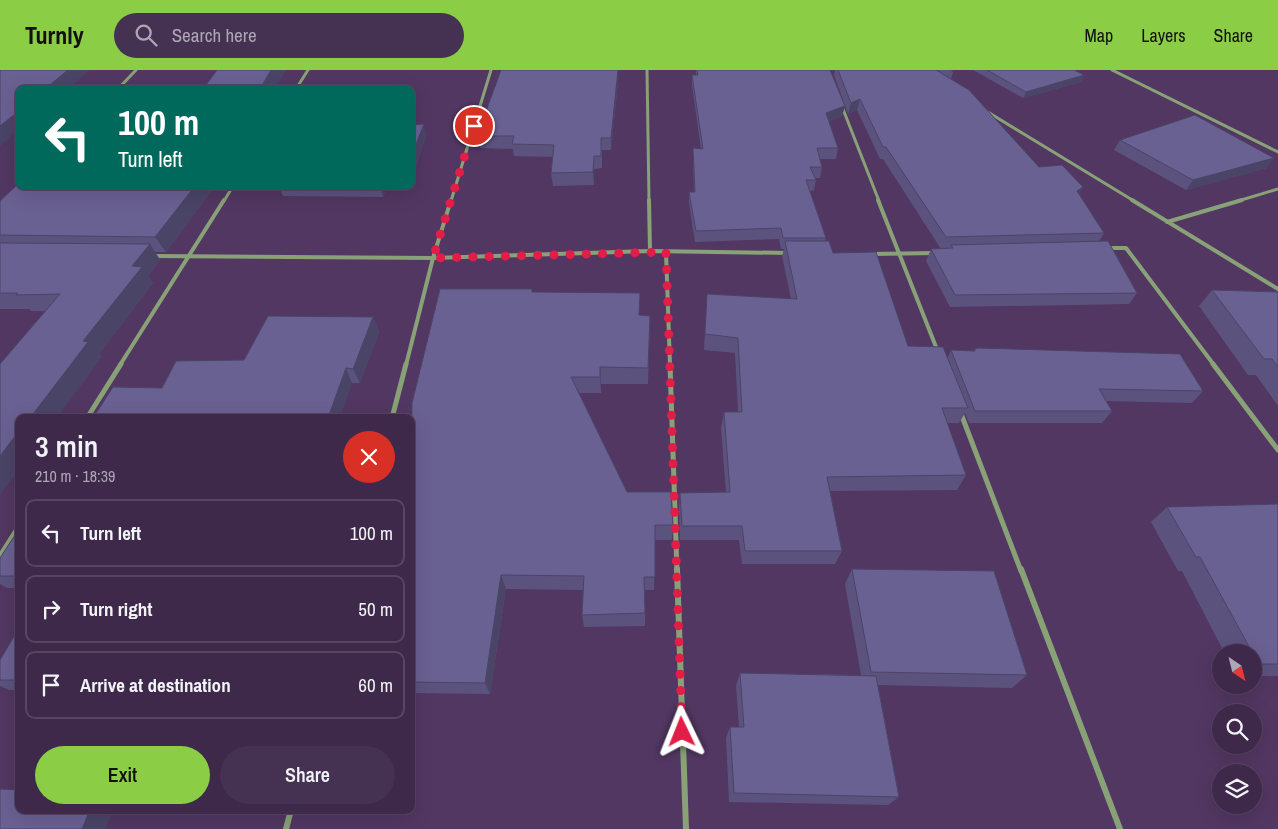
<!DOCTYPE html>
<html lang="en">
<head>
<meta charset="utf-8">
<style>
	body { margin:0; font-family:"Archivo Narrow",sans-serif; background:#453151; color:#f1f3f6; height:100vh; display:flex; flex-direction:column; font-size:19px; white-space:nowrap }
	* { box-sizing:border-box; margin:0 }
	p { font-size:16px; color:#ada6b5 }
	.icon { flex:none; width:28px; height:28px; fill:none; stroke:currentColor; stroke-width:2; stroke-linecap:round; stroke-linejoin:round }
	.map { position:relative; flex:1; overflow:hidden }
	.details { position:absolute; left:15px; top:344px; width:400px; height:400px; display:flex; flex-direction:column; background:#3e294a; border-radius:10px; box-shadow:0 5px 20px #0002,0 0 0 1px #574562 }
	.details>* { flex:none }
	.guide { position:absolute; left:15px; top:15px; width:400px; height:105px; border-radius:10px; box-shadow:0 5px 20px #0002,0 0 0 1px #574562; background:#00695c; color:#fff; overflow:hidden }
	.needle { width:32px; rotate:145deg }
	.tools { position:absolute; left:1212px; top:574px; display:grid; gap:10px }
	.tools a { display:grid; place-items:center; width:50px; height:50px; border-radius:50%; background:#3e294a; box-shadow:0 5px 20px #0002,0 0 0 1px #574562; font-size:25px }
	.pin { position:absolute; display:grid; place-items:center; width:42px; height:42px; color:#fff; margin:-21px; border:2px solid #fff; border-radius:50%; box-shadow:0 1px 5px #0007 }
	.me { position:absolute; width:55px; margin:-28px; rotate:358deg; stroke-linejoin:round; filter:drop-shadow(0 0 4px #0008) }
	.turn { display:flex; align-items:center; gap:18px; height:105px; padding:0 20px; font-size:22px }
	.turn .icon { width:65px; height:65px; stroke-width:2.5 }
	.turn b { display:block; font-size:35px; line-height:42px }
	.round { display:grid; place-items:center; flex:none; width:52px; height:52px; border-radius:26px; background:#453151 }
	.summary { display:flex; align-items:center; justify-content:space-between; height:85px; padding:0 20px }
	h1 { font-size:30px; font-weight:600; line-height:38px }
	.cta { display:flex; gap:10px; margin-top:auto; padding:10px 20px }
	.cta a { flex:1; height:58px; border-radius:30px; background:#8bce46; color:#111; font-size:20px; font-weight:600; line-height:58px; text-align:center }
	.cta a+a { background:#453151; color:#f1f3f6 }
	ul { padding:0; list-style:none }
	li { display:flex; align-items:center; gap:15px; height:68px; margin:0 10px 8px; padding:0 10px; border:2px solid #574562; border-radius:10px }
	li div { flex:1 }
	li b { display:block; font-size:19px }
	li em { font-style:normal }
	header { display:flex; align-items:center; gap:30px; box-sizing:border-box; height:70px; padding:0 25px; background:#8bce46; color:#111 }
	header strong { font-size:24px }
	nav { display:flex; gap:28px; margin-inline-start:auto; font-size:18px }
	.search { width:350px; height:45px; background:#453151; display:flex; align-items:center; gap:12px; box-sizing:border-box; padding:0 18px; border-radius:28px; color:#ada6b5; font-size:19px }
	.map>svg:first-child { display:block }
	.lines { fill:none; stroke-linecap:round; stroke-linejoin:round }
	.minor-far3 { stroke:#89a176; stroke-width:3 }
	.minor-far2 { stroke:#89a176; stroke-width:4 }
	.minor-far1 { stroke:#89a176; stroke-width:5 }
	.minor { stroke:#89a176; stroke-width:6 }
	.wall { fill:#5b537e }
	.shaded-wall { fill:#4a4467 }
	.building { fill:#6a6193; stroke:#4a4467 }
	.route { stroke:#e11d48; stroke-width:9; stroke-dasharray:0 16.2 }
</style>
</head>
<body>
<header>
<strong>Turnly</strong>
<div class="search"><svg class="icon" aria-label="search" viewBox="0 0 24 24"><circle cx="10" cy="10" r="6"/><path d="M15 15l6 6"/></svg>Search here</div>
<nav><a>Map</a><a>Layers</a><a>Share</a></nav>
</header>
<div class="map">
<svg width="1278" height="759" viewBox="0 0 1278 759">
	<rect width="100%" height="100%" fill="#523762"/>
	<g class="lines">
		<g class="minor-far3">
			<path d="M647,0l2,131"/>
			<path d="M1112,0l166,82"/>
			<path d="M118,19l18,-19"/>
			<path d="M296,19l12,-19"/>
			<path d="M841,34l38,97"/>
			<path d="M986,41l148,90"/>
			<path d="M224,131l9,-15"/>
			<path d="M451,131l40,-131"/>
			<path d="M1238,131l40,-12"/>
		</g>
		<g class="minor-far2">
			<path d="M649,130l1,51"/>
			<path d="M878,130l60,152"/>
			<path d="M1132,130l146,89"/>
			<path d="M1167,152l75,-22"/>
			<path d="M1107,178h19l88,117"/>
			<path d="M666,182l4,113"/>
			<path d="M872,184l64,-1"/>
			<path d="M152,186l281,2 217,-7 138,2"/>
			<path d="M120,295l104,-165"/>
			<path d="M406,295l27,-107 18,-58"/>
		</g>
		<g class="minor-far1">
			<path d="M670,294l7,207"/>
			<path d="M1213,294l65,86"/>
			<path d="M960,341l61,160"/>
			<path d="M87,348l34,-54"/>
			<path d="M392,348l14,-54"/>
			<path d="M0,486l19,-30"/>
		</g>
		<g class="minor">
			<path d="M677,499l9,260"/>
			<path d="M1021,499l99,260"/>
			<path d="M286,759l5,-19"/>
		</g>
	</g>
	<g class="wall">
		<path d="M501,0h117v12l-7,68h-9v18l-8,1v16l-41,1 -2,-13 2,-16 -39,-1 -1,-7 -33,-1 -3,-12z"/>
		<path d="M696,0h134l15,36 -3,10 -13,6 9,26 -2,11h-16l2,8 -2,11h-5l1,2 -2,10 -4,1 16,47 -1,3 8,12 75,93 40,11 3,-7 23,1 1,-2 228,42 -11,12 -86,-2 6,10 -10,12h-133l-4,-10 -6,10h-12l19,52 -9,15 -127,1 12,60 -7,13h-93l-3,-24h-59l-1,-33 1,-14 46,-1 -5,-64 3,-16h14l-3,-59 -31,-3 3,-56 84,5 -9,-43 2,-7h-3l-2,-10 -84,3 -6,-39v-11h5l-1,-33v-11l8,1 -9,-64v-10h4z"/>
		<path d="M835,0h116l2,2 -2,7 88,88 40,27 25,39 -5,8 38,52 -8,11 -179,3 -24,-46 5,-12h10l-58,-90h-3l-23,-49 -9,4 -14,-39z"/>
		<path d="M973,0h101l10,5 -3,7 -58,16z"/>
		<path d="M411,52l1,3 14,11 -12,36h-3z"/>
		<path d="M1120,70l147,28 -81,22 -72,-40z"/>
		<path d="M215,116l-49,66h-11l5,8 -12,16 5,7 -54,71 3,3 -83,61v51l-19,25v-130l46,-53h-15l-2,-2h-29v-108z"/>
		<path d="M279,116h108l-4,11 -100,-1z"/>
		<path d="M1212,220l66,2v114l-22,-31h-8l-49,-69z"/>
		<path d="M533,222l106,23 11,1 -2,68h-47v9h-22l48,99 46,33 -1,15h-17l-1,50h-9v36l-61,1 -2,-12 1,-25 -77,-1 -16,105 -79,-1v-187z"/>
		<path d="M373,247l6,15 -19,51 -198,5z"/>
		<path d="M1278,434v172h-24v-24h-30l-42,-81h-4l-27,-49 16,-15z"/>
		<path d="M19,459v59h-12l-7,-4v-26z"/>
		<path d="M852,499l175,106 -15,13 -134,-3 21,112 -11,8 -159,-3 -3,-64 4,-11h9l-3,-41 4,-13 121,2 -16,-91z"/>
		<path d="M19,558v62h-10l-9,-4v-26z"/>
	</g>
	<g class="shaded-wall">
		<path d="M68,0h22l-22,19h-23z"/>
		<path d="M271,0h15l-11,19h-15z"/>
		<path d="M616,0h2v12l-7,68v-12z"/>
		<path d="M1084,5l-3,7 -58,16 3,-6z"/>
		<path d="M860,29l-3,11 -9,4 3,-11z"/>
		<path d="M845,36l-3,10 -18,8 2,-11z"/>
		<path d="M19,41v19l-19,16v-20z"/>
		<path d="M424,54l2,12 -12,36 -3,-8v-7z"/>
		<path d="M594,86v29l-1,-13z"/>
		<path d="M1274,88l-7,10 -81,22 7,-10z"/>
		<path d="M195,116h20l-49,66 -11,-15z"/>
		<path d="M380,116h7l-4,11z"/>
		<path d="M1083,117l-7,12 1,-8z"/>
		<path d="M150,174l10,16 -12,16 5,7 -54,71 3,3 -45,61h-27l53,-77 49,-75z"/>
		<path d="M373,247l6,15 -19,51 -7,-14z"/>
		<path d="M600,297l1,17v9l-1,-16z"/>
		<path d="M346,298l6,15 -12,35h-12z"/>
		<path d="M19,361v38l-19,25v-38z"/>
		<path d="M501,505l5,14 -16,105 -5,-11z"/>
		<path d="M90,740h23l-7,19h-24z"/>
	</g>
	<g class="building">
		<path d="M0,0h68l-23,19h-26v22l-19,15z"/>
		<path d="M217,0h54l-11,19h-57z"/>
		<path d="M501,0h117l-7,68h-10v18h-7l-1,16 -42,1 3,-28 -42,-1 2,-8h-37z"/>
		<path d="M697,0h133l15,36 -19,7 12,35h-21l5,19h-12l6,13h-10l20,58h-43l-2,-10 -85,3 -7,-39h6l-2,-44 10,1 -11,-74h6z"/>
		<path d="M838,0h98l33,20 70,77 23,-2 21,22 -6,4 27,42 -158,4 -60,-90h-3l-23,-48 -9,4z"/>
		<path d="M987,0h87l10,5 -58,17z"/>
		<path d="M1195,45l79,43 -81,22 -73,-40z"/>
		<path d="M424,54l-13,33v-32z"/>
		<path d="M19,113v3h176l-40,51 -155,-2v-34z"/>
		<path d="M785,171h44l4,12 43,-1 32,94 35,1 25,61h-26l24,67 -139,2 15,74h-97l-3,-25h-60l-2,-33 50,-1 -6,-80h18l-4,-74 -33,-4 2,-40 90,5z"/>
		<path d="M1108,171l29,52 -182,2 -24,-46 22,-1 -2,-3z"/>
		<path d="M0,173l150,1 -18,22 10,1 -59,74 5,1 -58,76h-11v13l-19,25v-92l60,-70 -44,1 2,-2h-18z"/>
		<path d="M440,219h92v3l108,1 -1,22 11,1 -2,52 -48,-1v10h-29l56,115h44l2,33h-18v52h-11l1,36 -63,2 2,-39 -83,-1 -16,108 -74,-1 1,-279z"/>
		<path d="M1212,220l66,2v75l-6,-8h-8z"/>
		<path d="M268,246l105,1 -20,52 -7,-1 -18,50h-235l20,-31 49,1 14,-27 68,-1z"/>
		<path d="M978,278l202,6 23,37 -104,-2 13,22h-137l-24,-61 24,1v-2z"/>
		<path d="M1278,434v160h-20l-4,-8v-4h-2l-52,-95h-4l-29,-50z"/>
		<path d="M19,459v47h-19v-18z"/>
		<path d="M852,499l142,2 33,104 -156,-3z"/>
		<path d="M19,558v52h-19v-20z"/>
		<path d="M740,603l136,3 23,121 -165,-4 -4,-66h14z"/>
		<path d="M0,719l19,1v20h71l-8,19h-82z"/>
	</g>
	<g class="lines">
		<path class="route" d="M474,56l-41,132 233,-6 16,480"/>
	</g>
</svg>
<div class="tools">
<a><svg class="needle" viewBox="-14 -14 28 28"><path d="M0-13l5 13h-10z" fill="#e53935"/><path d="M0 13l5-13h-10z" fill="#ada6b5"/></svg></a>
<a><svg class="icon" aria-label="search" viewBox="0 0 24 24"><circle cx="10" cy="10" r="6"/><path d="M15 15l6 6"/></svg></a>
<a><svg class="icon" aria-label="layers" viewBox="0 0 24 24"><path d="M12 4l9 5-9 5-9-5zM3 14l9 5 9-5"/></svg></a>
</div>
<div class="pin" style="left:474px;top:56px;background:#d93025"><svg class="icon" aria-label="arrive" viewBox="0 0 24 24"><path d="M6 21V4h12l-3 4 3 4H6"/></svg></div>
<svg class="me" style="left:682px;top:662px" viewBox="-20 -20 40 40"><path d="M0-17L14 15 0 8-14 15z" fill="#e11d48" stroke="#fff" stroke-width="4"/></svg>
<div class="guide">
<div class="turn"><svg class="icon" aria-label="left" viewBox="0 0 24 24"><path d="M17 20v-9H6M10 6l-5 5 5 5"/></svg><div><b>100 m</b>Turn left</div></div>
</div>
<section class="details">
<div class="summary"><div><h1>3 min</h1><p>210 m · 18:39</p></div><a class="round" style="background:#d93025;color:#fff"><svg class="icon" aria-label="close" viewBox="0 0 24 24"><path d="M6 6l12 12M18 6L6 18"/></svg></a></div>
<ul>
<li><svg class="icon" aria-label="left" viewBox="0 0 24 24"><path d="M17 20v-9H6M10 6l-5 5 5 5"/></svg><div><b>Turn left</b></div><em>100 m</em></li>
<li><svg class="icon" aria-label="right" viewBox="0 0 24 24"><path d="M7 20v-9h11M14 6l5 5-5 5"/></svg><div><b>Turn right</b></div><em>50 m</em></li>
<li><svg class="icon" aria-label="arrive" viewBox="0 0 24 24"><path d="M6 21V4h12l-3 4 3 4H6"/></svg><div><b>Arrive at destination</b></div><em>60 m</em></li>
</ul>
<div class="cta"><a>Exit</a><a>Share</a></div>
</section>
</div>
</body>
</html>
